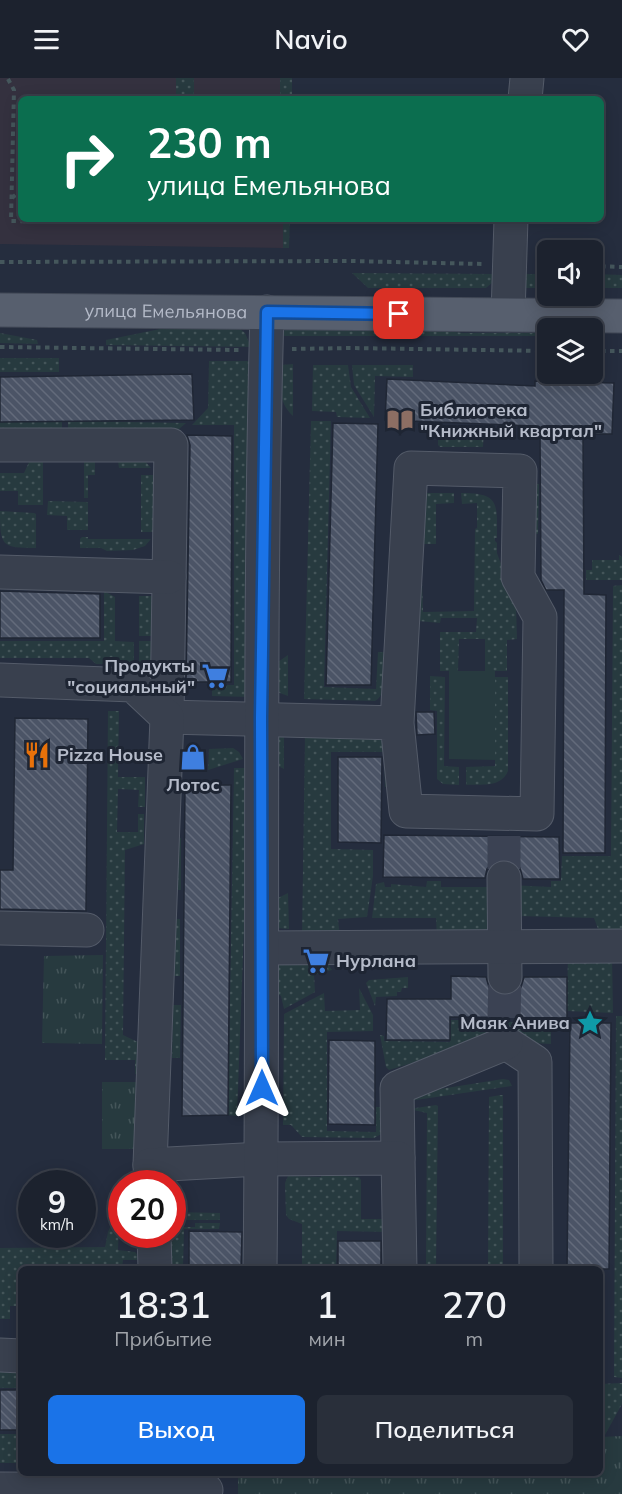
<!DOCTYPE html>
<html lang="ru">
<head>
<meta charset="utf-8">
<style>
	body { margin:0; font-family:Mulish,sans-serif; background:#292f3a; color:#f1f3f6; height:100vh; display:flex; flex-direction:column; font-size:22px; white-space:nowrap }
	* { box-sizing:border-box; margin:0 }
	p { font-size:20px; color:#a0a4aa }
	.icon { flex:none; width:33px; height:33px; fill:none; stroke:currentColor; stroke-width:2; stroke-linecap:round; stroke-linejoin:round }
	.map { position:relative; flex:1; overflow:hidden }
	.side { position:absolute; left:18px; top:1188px; width:585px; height:210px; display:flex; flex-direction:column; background:#1c222e; border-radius:9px; box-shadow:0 3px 15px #0003,0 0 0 2px #3a3f4a }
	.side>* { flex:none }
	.top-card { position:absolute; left:18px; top:18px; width:586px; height:126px; border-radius:9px; box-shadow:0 3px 15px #0003,0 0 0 2px #3a3f4a; background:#0b6e4f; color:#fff; overflow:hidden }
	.controls { position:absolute; left:537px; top:162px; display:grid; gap:12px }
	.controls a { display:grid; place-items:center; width:66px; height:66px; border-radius:9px; background:#1c222e; box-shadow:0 3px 15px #0003,0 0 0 2px #3a3f4a; font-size:30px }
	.speed { position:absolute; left:18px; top:1092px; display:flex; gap:12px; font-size:30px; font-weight:700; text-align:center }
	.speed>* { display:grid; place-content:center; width:78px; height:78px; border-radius:50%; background:#1c222e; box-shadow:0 3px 15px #0003,0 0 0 2px #3a3f4a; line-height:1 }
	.speed small { font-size:15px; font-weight:400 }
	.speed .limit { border:9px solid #d22; background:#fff; color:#111 }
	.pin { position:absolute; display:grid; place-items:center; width:51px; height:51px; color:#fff; margin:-26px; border-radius:12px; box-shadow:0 3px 9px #0006 }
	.me { position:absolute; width:66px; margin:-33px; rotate:0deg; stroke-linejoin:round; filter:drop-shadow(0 0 4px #0008) }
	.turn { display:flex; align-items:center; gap:21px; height:126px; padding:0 30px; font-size:27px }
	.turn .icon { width:78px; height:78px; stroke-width:2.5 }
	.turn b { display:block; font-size:42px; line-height:51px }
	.eta { display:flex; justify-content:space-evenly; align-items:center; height:102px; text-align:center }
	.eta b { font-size:36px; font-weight:600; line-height:42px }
	.primary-button { display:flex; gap:12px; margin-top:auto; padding:12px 30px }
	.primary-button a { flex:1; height:69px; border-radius:9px; background:#1a73e8; color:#fff; font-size:24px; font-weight:600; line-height:69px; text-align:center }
	.primary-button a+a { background:#292f3a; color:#f1f3f6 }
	header { display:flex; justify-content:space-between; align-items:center; height:78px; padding:0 30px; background:#1c222e; font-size:27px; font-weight:600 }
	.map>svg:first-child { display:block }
	.medical { fill:#34313f }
	.grass { fill:url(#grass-dots) }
	.park { fill:url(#park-tufts) }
	.pitch { fill:#273a3f }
	.building { fill:url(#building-back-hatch); stroke:#202735; stroke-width:1.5 }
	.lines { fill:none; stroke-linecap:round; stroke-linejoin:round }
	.minor-tunnel { stroke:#3b4253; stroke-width:33; stroke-dasharray:33 16; stroke-linecap:butt }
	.minor-casing { stroke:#545b69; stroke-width:35 }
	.major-casing { stroke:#424957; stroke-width:35 }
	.path { stroke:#45575c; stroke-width:4; stroke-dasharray:4.5 4.5; stroke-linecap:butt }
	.minor { stroke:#39404e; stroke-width:33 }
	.major { stroke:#575f6e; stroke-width:33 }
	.route-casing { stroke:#114b97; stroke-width:15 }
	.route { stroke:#1a73e8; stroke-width:10 }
	.labels { text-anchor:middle; stroke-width:6; stroke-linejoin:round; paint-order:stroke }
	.street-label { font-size:18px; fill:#b5bbc9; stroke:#1e2533 }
	.poi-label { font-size:18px; font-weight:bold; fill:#b5bbc9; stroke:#1e2533; text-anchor:start }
</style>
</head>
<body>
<header><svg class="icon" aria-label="menu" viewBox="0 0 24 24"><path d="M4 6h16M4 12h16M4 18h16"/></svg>Navio<svg class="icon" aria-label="heart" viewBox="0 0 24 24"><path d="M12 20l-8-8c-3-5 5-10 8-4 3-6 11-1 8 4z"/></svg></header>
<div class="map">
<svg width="622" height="1416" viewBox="0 0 622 1416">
	<defs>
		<pattern id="grass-dots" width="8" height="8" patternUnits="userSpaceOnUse" patternTransform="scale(1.5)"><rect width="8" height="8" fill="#273a3f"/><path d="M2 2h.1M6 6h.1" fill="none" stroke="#445559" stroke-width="1.8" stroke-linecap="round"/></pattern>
		<pattern id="park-tufts" width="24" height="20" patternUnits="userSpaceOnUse" patternTransform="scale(1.5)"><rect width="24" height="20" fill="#273a3f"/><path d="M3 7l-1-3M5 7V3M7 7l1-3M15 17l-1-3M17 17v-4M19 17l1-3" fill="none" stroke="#445559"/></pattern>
		<pattern id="building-back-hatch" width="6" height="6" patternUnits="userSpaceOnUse" patternTransform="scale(1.5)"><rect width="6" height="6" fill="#4b5466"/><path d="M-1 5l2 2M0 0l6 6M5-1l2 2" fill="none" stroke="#636b7b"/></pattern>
	</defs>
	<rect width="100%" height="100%" fill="#252d3e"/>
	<path class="medical" d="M0,0h280v21h-259v120h262v29l-283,-4z"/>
	<g class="grass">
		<rect x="176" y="0" width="18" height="21"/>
		<rect x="280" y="0" width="12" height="21"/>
		<path d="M283,141h7l-1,29h-6z"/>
		<path d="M352,195l142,1 -1,8 -7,6h-118z"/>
		<path d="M518,196h29v14h-21l-8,-7z"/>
		<path d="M593,196l29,1v13h-29z"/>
		<path d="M362,243l101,12h85l-1,3h-265l4,-9z"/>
		<path d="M165,250h74l6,5 6,14 -145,-2v-5z"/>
		<path d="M0,255l37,7 1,4 -38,-1z"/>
		<rect x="0" y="280" width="59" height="14"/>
		<path d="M209,283h42l-1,336 -38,-1v-11h22v-260h-42l16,-17z"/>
		<path d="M293,286v52c-16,-15 -12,-30 -12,-51z"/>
		<path d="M313,287h35l3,22 19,31 -33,-1 -1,-5 -24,-1z"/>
		<path d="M352,287h61v12l-38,-1 -1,41 -20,-32z"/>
		<path d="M0,343l62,1v17l-62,-1z"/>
		<path d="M68,343l118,2 -14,12 -104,3z"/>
		<path d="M311,343h20l-7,266 52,2 2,-37h7c-1,14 4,42 -10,49l-71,-2z"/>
		<path d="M438,349h46l-1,20h-43l-2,-2z"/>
		<path d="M30,382l115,1 6,7h-32l-1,-7h-23v14h-7v23h-4v-37h-41v44h-25v-14h-18v-18h24z"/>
		<path d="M141,397h13l-1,57h-12z"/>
		<path d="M528,406h11l-1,50 -11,-1z"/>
		<path d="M425,415h29v10l-18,1v40h-29z"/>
		<path d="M461,415c39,0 36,10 36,45h-2v3l2,2v10l19,52 1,34 -10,1v31h-22v-32h-26l-1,32h-18v-39h36l1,-14h-36l-1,5 -22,-2 3,-71 2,62 51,-1 1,-82 2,-1v-25l-15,1z"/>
		<path d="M48,423l40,1v28h-21v-14l-20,-1z"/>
		<path d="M0,433l34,2 2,1v34c-35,0 -36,-2 -36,-37z"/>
		<path d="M82,459h6v2h63l-6,7 -12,4 -26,1 -6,-3h-21v-9z"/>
		<path d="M619,477l3,2v23h-36v-10h6v-10h27z"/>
		<path d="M622,507v353l-21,-1 -7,-19 -76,-2 -8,-31 41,2v-6h10l1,-25h49l2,-270z"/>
		<path d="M104,513l11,6v44l19,1v22h-38l-7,-6h-89v-17h104z"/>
		<rect x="139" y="518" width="15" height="40"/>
		<path d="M139,563h15l-2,29 -8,6 -5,-5z"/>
		<path d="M288,577v41l-11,-4 -2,-28z"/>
		<path d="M430,598l15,1 -1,89 15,1v18l-16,-1 -6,-5v-68l-7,-1z"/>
		<path d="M495,599h13v94c-7,17 -27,13 -42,14v-18l29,-1z"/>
		<path d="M108,633h11l-1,66h27v30h-7l1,-17 -21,-1 -1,43h21v-18h6v30l-19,6 -2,185 19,9v30h-7v-14h-30z"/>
		<path d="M284,647v44l-16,-8v-25z"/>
		<path d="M305,656l80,4 6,49h-6l-1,-35h-53v97l42,1v26l-6,41 -29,2 2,18h-38z"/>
		<path d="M233,670l6,4 4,7 -35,11 1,-21z"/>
		<path d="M234,690h16l-13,348 -9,-1z"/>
		<path d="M174,759l7,1v52h-7z"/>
		<path d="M427,803h14v6h53l-6,43 -2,3 -49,7 -1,-22h-64l4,-34 8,-2 1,5h6v-3l35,3z"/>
		<path d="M288,815l1,36 -12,-1 -13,-23z"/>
		<rect x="173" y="841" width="7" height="57"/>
		<path d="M568,874l44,4 1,57 -46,-2z"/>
		<path d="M277,882l51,4 4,6 -18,5 1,17 -31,17 -3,-13 -7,-4z"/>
		<path d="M408,899v11h-6l-1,4h-4v4l-21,1 -1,9 -9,-23 3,-3z"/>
		<path d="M359,910l14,27v16l-46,1v99l49,1v-25h6l1,26 -9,5 -72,-1 -11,-12h-8l1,-111 40,-21 1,18 35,-1z"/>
		<path d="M173,927h8l-1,53h-8z"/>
		<path d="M616,938h6v362l-8,-1z"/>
		<path d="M451,942h40c-1,10 -4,17 -12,23l-90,27 -3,-3 -6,-32 4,1v5l66,1z"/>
		<path d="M507,944h44v22l-18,-1 -26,-16z"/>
		<path d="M503,1001l6,1 3,6 -103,15 12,-9z"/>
		<path d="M501,1017h2v172l8,2h-23l1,-172z"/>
		<path d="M436,1027l2,1 -2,163h-21l11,-4 1,-152 -18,-4z"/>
		<path d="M322,1092h20v6l17,1 2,3v39h27l-2,13 -49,-1 -1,38h-34v-45l-13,-5 -3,-4 -1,-32 3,-7 33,1z"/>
		<path d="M121,1125v24h-2l-1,23 17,2 7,8h-19l-1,9h-101v37h-11v13h-10v-71l105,-1 3,-15z"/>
		<path d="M173,1134l47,1v7h-37v7h12v-4h25l-1,6h-35l-1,40h-15l1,-34 3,-1z"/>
		<rect x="0" y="1294" width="16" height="16"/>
		<path d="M622,1305v21l-22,40v-60z"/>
		<rect x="0" y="1356" width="21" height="29"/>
	</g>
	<g class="park">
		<path d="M103,877l-1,89 -60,-1 2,-87z"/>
		<path d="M102,1004h35l-1,67h-34z"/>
		<path d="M622,1358v58h-384v-21h362v-36z"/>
	</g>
	<path class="pitch" d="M449,593h46v89l-46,-1z"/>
	<g class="building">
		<path d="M192,296l2,46 -194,2v-45z"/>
		<path d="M387,301l148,7v-5l79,2 -2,51h-29l1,160 22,1 -1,258h-42l1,-263h-18l-5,-10 -1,-147h-6v-7l-149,-6z"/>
		<path d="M333,345l45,1 -7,261h-45z"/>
		<path d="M187,357l45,1 -1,246h-45l4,-237z"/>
		<path d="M0,513l100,3v44h-100z"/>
		<path d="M416,634h18l1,22 -18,1z"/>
		<path d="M15,640l73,1 -2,192 -86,-2v-39h13z"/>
		<path d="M338,679h44l-1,86 -43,-1z"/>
		<path d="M185,707h46l-3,330 -46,1z"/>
		<path d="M384,757l175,2 1,42h-37l-3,-11 -7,-7 -9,-2 -10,3 -7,7 -2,9 -102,-1z"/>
		<path d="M451,898l35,1 3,10 6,6 10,3 10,-3 6,-6 3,-10h43v41l-117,-1v23h-64l1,-41h64z"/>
		<path d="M570,945h41l-2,246h-42z"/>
		<path d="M329,962l46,1v84l-47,-1z"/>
		<path d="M189,1153l53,1 -1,37h-52z"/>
		<rect x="338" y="1163" width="43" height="28"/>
		<rect x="0" y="1312" width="21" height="40"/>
	</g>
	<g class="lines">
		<g class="minor-tunnel">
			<path d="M504,758v42"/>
			<path d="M504,940l1,-41"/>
		</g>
		<g class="minor-casing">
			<g id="minor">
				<path d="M525,21l2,-21"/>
				<path d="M508,237l3,-96"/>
				<path d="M0,367h171l-4,272 230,6 14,-255 109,3 -2,106 22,40 -3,197 -131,-3 -9,-88"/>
				<path d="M0,494l169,5"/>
				<path d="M0,602l133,5 34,32 -17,448"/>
				<path d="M504,800l1,99"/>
				<path d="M0,850l87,2"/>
				<path d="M262,870l360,-2"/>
				<path d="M506,965l29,19 1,207"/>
				<path d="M398,1080l-1,-70 109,-45"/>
				<path d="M151,1106l-1,-19 111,-6 137,-1 2,111"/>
				<path d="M154,1156l1,35"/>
				<path d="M260,1191c4,-319 -2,-638 7,-957"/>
				<path d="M0,1277l21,1"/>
				<path d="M0,1411l206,1"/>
			</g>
		</g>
		<g class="major-casing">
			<g id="major">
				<path id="s1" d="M0,232l622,6"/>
			</g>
		</g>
		<g class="path">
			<path d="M8,1l6,11 -3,131 40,1 15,-3"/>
			<path d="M12,120l9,-8"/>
			<path d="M0,184l350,-1 134,3"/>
			<path d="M536,187h12"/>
			<path d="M592,188l30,1"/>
			<path d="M0,269l239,3"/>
			<path d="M292,271l58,-1 198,3"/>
			<path d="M592,273h30"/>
		</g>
		<use href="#minor" class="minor"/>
		<use href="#major" class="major"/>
	</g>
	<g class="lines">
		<g class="route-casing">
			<path id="route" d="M262,1010l-1,-370 6,-406 132,2"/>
		</g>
		<use href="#route" class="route"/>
	</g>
	<defs>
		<g id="library-bare" transform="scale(2.07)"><path d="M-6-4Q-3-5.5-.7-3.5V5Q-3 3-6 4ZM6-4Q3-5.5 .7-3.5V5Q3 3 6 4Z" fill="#8d6e63" stroke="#1e2533" stroke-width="2.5" paint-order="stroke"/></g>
		<g id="supermarket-bare" transform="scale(2.07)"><path d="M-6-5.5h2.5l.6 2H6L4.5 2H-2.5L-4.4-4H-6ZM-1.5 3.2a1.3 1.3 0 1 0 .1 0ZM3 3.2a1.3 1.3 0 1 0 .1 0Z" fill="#3f7fe0" stroke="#1e2533" stroke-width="2.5" paint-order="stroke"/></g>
		<g id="restaurant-bare" transform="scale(2.07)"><path d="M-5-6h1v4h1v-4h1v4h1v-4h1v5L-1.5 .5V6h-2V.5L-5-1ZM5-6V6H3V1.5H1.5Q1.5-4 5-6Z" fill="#e8710a" stroke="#1e2533" stroke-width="2.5" paint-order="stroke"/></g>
		<g id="shop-bare" transform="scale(2.07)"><path d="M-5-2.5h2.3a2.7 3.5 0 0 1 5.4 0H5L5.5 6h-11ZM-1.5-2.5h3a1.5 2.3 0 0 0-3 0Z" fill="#3f7fe0" stroke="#1e2533" stroke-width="2.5" paint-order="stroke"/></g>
		<g id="sight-bare" transform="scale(2.07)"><path d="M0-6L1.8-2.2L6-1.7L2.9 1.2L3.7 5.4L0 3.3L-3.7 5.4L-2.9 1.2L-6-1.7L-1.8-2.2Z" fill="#0f9aa8" stroke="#1e2533" stroke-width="2.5" paint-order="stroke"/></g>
	</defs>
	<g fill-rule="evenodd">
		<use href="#library-bare" x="400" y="342"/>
		<use href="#supermarket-bare" x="215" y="598"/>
		<use href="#restaurant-bare" x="37" y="677"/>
		<use href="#shop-bare" x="193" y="679"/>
		<use href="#supermarket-bare" x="316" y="883"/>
		<use href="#sight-bare" x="590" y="945"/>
	</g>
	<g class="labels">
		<g class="street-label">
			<text dy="6" stroke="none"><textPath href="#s1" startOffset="166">улица Емельянова</textPath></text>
		</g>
		<g class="poi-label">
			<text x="420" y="338">Библиотека<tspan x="420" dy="21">"Книжный квартал"</tspan></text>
			<text x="195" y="594" text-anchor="end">Продукты<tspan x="195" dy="21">"социальный"</tspan></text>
			<text x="57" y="683">Pizza House</text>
			<text x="193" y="713" text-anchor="middle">Лотос</text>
			<text x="336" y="889">Нурлана</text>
			<text x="570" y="951" text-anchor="end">Маяк Анива</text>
		</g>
	</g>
</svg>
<div class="controls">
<a><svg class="icon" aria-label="sound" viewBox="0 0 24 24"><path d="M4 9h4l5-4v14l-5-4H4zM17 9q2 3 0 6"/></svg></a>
<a><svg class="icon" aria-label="layers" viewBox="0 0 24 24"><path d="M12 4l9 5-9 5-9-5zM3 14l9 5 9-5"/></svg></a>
</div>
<div class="speed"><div>9<small>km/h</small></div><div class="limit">20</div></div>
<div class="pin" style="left:399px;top:236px;background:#d93025"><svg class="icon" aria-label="arrive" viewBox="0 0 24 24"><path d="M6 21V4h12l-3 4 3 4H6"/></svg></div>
<svg class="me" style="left:262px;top:1010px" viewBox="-20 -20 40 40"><path d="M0-17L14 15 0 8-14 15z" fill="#1a73e8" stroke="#fff" stroke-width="4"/></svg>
<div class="top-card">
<div class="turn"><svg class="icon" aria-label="right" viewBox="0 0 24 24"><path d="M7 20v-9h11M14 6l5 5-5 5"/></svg><div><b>230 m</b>улица Емельянова</div></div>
</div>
<section class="side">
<div class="eta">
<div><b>18:31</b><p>Прибытие</p></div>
<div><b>1</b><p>мин</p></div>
<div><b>270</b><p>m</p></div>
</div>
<div class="primary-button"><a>Выход</a><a>Поделиться</a></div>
</section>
</div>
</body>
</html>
